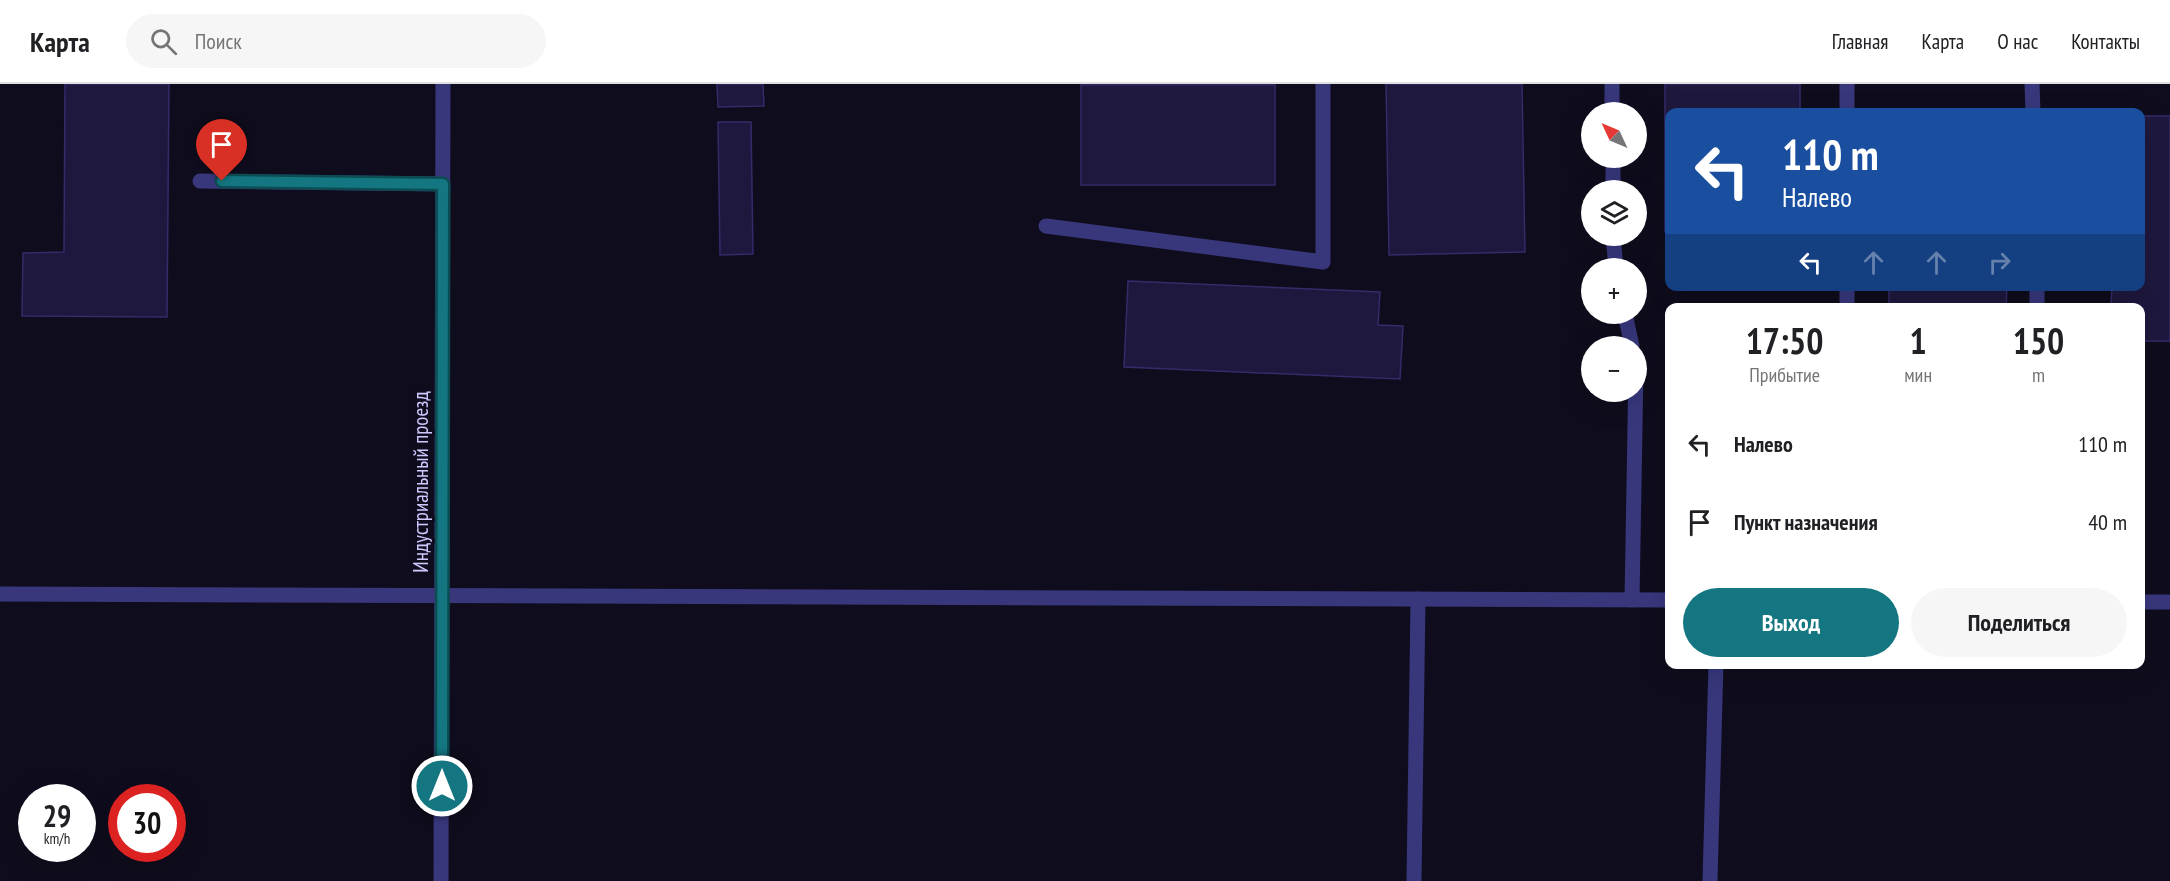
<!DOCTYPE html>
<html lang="ru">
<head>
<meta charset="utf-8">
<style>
	body { margin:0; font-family:"PT Sans Narrow",sans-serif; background:#f6f6f6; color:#202124; height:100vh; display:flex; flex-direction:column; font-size:22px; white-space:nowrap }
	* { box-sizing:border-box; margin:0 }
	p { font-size:20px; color:#757577 }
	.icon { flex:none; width:33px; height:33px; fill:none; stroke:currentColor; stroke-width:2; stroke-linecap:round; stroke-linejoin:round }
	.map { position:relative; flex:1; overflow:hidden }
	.side { position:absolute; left:1665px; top:219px; width:480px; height:366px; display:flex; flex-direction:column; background:#fff; border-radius:12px; box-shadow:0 6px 24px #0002 }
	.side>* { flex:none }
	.top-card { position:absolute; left:1665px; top:24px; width:480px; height:183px; border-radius:12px; box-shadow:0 6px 24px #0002; background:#1a4fa0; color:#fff; overflow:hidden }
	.needle { width:39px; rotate:314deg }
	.buttons { position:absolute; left:1581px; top:18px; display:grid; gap:12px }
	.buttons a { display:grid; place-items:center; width:66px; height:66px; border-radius:50%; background:#fff; box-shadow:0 6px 24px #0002; font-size:30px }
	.speed { position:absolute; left:18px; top:700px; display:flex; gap:12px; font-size:30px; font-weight:700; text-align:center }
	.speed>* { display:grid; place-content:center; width:78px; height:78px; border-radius:50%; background:#fff; box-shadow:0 6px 24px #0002; line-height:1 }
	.speed small { font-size:15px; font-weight:400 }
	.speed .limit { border:9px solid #d22; background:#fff; color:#111 }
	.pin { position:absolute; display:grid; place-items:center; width:51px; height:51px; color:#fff; margin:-62px -26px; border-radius:50% 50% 50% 0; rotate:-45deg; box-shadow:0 0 6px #0007 }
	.pin .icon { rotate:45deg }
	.me { position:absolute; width:66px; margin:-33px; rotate:0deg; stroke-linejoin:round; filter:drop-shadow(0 0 4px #0008) }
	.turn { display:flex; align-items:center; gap:21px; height:126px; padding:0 18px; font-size:27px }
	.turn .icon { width:78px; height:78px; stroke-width:2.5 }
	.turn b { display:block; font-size:42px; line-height:51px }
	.lanes { display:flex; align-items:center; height:57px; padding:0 18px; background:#0003; justify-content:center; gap:30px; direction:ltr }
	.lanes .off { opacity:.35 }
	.eta { display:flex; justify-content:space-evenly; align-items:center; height:102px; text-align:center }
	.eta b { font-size:36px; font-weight:700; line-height:42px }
	.primary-button { display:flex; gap:12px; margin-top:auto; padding:12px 18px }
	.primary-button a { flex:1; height:69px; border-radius:36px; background:#137680; color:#fff; font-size:24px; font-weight:700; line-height:69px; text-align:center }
	.primary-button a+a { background:#f6f6f6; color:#202124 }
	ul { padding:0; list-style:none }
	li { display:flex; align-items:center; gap:18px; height:78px; padding:0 18px }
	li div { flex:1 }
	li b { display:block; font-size:22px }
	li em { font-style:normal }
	header { display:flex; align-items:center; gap:36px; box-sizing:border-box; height:84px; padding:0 30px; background:#fff; border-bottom:2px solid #e0e0e0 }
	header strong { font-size:28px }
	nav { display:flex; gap:33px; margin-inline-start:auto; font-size:21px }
	.search { width:420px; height:54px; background:#f6f6f6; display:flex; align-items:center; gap:15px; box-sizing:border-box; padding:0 21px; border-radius:33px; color:#757577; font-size:22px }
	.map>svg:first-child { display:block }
	.building { fill:#1f183e; stroke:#362a6a; stroke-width:1.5 }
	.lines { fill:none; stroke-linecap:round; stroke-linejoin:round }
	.service { stroke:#38377c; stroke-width:15 }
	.minor { stroke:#38377c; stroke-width:15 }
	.route-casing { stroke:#0c4d53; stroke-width:15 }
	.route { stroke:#137680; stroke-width:10 }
	.labels { text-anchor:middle; stroke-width:6; stroke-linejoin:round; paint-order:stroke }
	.street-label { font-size:21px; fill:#cec9fe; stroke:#0f0c1d }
</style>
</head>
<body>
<header>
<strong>Карта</strong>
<div class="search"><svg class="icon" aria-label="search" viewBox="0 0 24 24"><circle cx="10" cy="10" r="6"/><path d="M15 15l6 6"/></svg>Поиск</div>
<nav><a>Главная</a><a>Карта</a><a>О нас</a><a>Контакты</a></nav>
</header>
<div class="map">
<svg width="2170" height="797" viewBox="0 0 2170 797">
	<rect width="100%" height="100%" fill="#0f0c1d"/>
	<g class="building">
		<path d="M65,0h104l-2,233 -145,-1 1,-63 41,-1z"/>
		<path d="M717,0h46l1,22 -46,1z"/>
		<path d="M1386,0h136l3,168 -136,3z"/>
		<path d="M1665,0h135v28h-130v119h-5z"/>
		<rect x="1081" y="1" width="194" height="100"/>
		<path d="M2140,32h30v225h-30v-33h-29l1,-22h28z"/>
		<path d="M718,38h33l2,132 -33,1z"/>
		<path d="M1128,197l252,11 -2,33 25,1 -3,53 -276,-12z"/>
		<path d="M1889,202h118l-1,22h-117z"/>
	</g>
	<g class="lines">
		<g class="service">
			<path d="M1612,0v28"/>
			<path d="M2032,0l1,28"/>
			<path d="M1847,28v-28"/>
			<path d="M1613,74v32"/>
			<path d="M200,97l243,3"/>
			<path d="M1046,142l277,36v-178"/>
			<path d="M1613,152l3,32"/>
			<path d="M2037,202v22"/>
			<path d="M1847,224v-22"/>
			<path d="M1625,230l7,32"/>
			<path d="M1632,516l4,-232"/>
			<path d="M1414,797l4,-282"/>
			<path d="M1710,797l6,-217"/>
		</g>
		<g class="minor">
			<path d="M0,510l1670,6"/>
			<path d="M2140,518h30"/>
			<path d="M441,797l2,-797"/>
		</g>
	</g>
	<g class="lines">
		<g class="route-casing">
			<path id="route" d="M222,97l221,3 -1,602"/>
		</g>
		<use href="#route" class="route"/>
	</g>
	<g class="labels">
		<g class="street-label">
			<text transform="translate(421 398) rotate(-90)" y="7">Индустриальный проезд</text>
		</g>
	</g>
</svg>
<div class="buttons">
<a><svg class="needle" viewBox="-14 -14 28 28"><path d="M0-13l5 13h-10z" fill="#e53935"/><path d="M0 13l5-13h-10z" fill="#757577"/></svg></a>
<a><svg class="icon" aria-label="layers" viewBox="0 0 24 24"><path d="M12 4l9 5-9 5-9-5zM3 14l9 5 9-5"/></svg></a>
<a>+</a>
<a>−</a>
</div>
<div class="speed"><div>29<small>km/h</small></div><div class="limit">30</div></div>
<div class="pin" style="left:222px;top:97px;background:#d93025"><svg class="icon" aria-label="arrive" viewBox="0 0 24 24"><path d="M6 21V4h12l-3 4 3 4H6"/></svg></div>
<svg class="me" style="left:442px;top:702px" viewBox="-20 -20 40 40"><circle r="17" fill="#137680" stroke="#fff" stroke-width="3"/><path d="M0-11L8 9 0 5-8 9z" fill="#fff"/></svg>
<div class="top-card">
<div class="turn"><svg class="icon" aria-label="left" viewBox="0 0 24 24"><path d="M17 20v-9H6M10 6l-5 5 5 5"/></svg><div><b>110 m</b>Налево</div></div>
<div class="lanes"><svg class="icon" aria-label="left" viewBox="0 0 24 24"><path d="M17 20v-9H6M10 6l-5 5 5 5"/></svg><svg class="icon off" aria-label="ahead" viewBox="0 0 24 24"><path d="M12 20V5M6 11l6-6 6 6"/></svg><svg class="icon off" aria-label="ahead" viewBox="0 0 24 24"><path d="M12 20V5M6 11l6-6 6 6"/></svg><svg class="icon off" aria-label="right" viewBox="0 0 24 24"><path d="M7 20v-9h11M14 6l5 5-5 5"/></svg></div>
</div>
<section class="side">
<div class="eta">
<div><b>17:50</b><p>Прибытие</p></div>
<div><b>1</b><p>мин</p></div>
<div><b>150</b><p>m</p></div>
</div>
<ul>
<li><svg class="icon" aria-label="left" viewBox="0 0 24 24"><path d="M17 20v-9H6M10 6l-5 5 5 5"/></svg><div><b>Налево</b></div><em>110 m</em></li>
<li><svg class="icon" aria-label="arrive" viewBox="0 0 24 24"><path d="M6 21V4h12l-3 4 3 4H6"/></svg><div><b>Пункт назначения</b></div><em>40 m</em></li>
</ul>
<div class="primary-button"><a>Выход</a><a>Поделиться</a></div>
</section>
</div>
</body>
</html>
